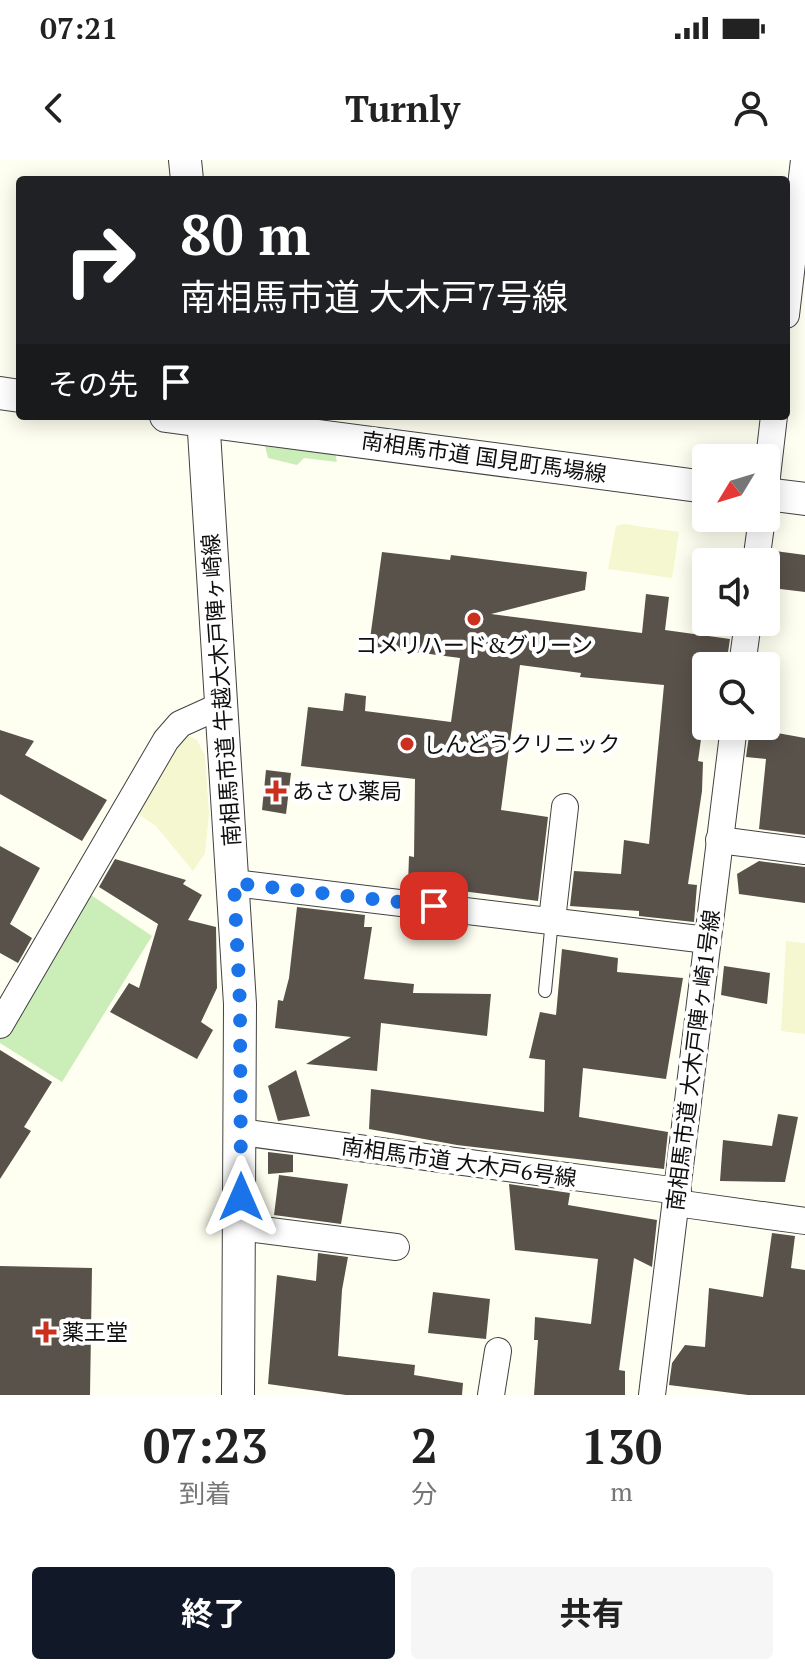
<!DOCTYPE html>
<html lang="ja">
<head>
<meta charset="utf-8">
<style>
	body { margin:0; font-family:"PT Serif","Noto Sans JP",serif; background:#f6f6f6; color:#222; height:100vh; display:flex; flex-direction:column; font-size:30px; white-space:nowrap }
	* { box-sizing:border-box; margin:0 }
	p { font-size:26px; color:#767676 }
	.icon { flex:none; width:44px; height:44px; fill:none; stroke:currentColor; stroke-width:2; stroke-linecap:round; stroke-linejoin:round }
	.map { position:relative; height:1235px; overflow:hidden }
	.panel { display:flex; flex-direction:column; background:#fff; flex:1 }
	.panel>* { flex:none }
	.banner { position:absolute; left:16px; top:16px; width:774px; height:244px; border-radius:8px; box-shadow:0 4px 20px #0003; background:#202124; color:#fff; overflow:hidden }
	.needle { width:52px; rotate:232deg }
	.controls { position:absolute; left:692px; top:284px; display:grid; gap:16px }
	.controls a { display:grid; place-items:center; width:88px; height:88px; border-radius:8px; background:#fff; box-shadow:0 4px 20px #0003; font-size:40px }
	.pin { position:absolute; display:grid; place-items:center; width:68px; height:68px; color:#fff; margin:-34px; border-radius:16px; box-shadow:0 4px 12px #0006 }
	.me { position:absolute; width:88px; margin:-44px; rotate:0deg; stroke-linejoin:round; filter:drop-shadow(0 0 6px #0008) }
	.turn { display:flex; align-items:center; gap:28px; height:168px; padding:0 32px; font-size:36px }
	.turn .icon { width:104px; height:104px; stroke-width:2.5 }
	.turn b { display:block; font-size:56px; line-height:68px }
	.then { display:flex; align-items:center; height:76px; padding:0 32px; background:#0003; gap:16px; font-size:30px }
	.eta { display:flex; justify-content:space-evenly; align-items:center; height:136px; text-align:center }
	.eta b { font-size:48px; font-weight:700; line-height:56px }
	.cta { display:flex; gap:16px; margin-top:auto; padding:16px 32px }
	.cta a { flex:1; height:92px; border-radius:8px; background:#111827; color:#fff; font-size:32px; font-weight:700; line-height:92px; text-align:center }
	.cta a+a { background:#f6f6f6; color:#222 }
	.status { display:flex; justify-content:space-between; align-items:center; height:56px; padding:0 40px; background:#fff; direction:ltr }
	.status svg { height:22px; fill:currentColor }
	header { display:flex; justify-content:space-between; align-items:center; height:104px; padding:0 32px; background:#fff; font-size:36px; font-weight:700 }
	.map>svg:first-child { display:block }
	.farmland { fill:#f4f7cf }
	.green { fill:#cbedb8 }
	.building { fill:#59524b }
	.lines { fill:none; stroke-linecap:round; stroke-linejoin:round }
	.service-casing { stroke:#424242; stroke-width:14 }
	.minor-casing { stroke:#424242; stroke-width:28 }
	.tertiary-casing { stroke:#424242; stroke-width:34 }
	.service { stroke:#fff; stroke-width:12 }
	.minor { stroke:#fff; stroke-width:26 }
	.tertiary { stroke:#fff; stroke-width:32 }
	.route { stroke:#1a73e8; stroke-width:14; stroke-dasharray:0 25.2 }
	.poi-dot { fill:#ca301d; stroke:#fff; stroke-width:3 }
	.labels { text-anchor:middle; stroke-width:8; stroke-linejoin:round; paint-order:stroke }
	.street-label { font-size:22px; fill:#0f0f0f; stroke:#fff }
	.poi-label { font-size:22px; fill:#0f0f0f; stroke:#fff; text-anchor:start }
</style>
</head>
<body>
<div class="status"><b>07:21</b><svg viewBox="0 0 49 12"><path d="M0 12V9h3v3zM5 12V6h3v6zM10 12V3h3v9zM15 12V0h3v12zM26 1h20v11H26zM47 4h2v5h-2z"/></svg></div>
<header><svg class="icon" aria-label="back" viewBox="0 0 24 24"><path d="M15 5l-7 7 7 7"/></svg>Turnly<svg class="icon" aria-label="person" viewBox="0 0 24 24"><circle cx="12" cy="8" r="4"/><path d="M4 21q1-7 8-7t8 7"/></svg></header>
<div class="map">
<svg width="805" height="1235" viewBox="0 0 805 1235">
	<rect width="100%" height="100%" fill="#fffff1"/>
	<g class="farmland">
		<path d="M624,364l55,8 -7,46 -64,-9 8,-43z"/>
		<path d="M184,573l13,7 8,16 4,58 -4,39 -12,18 -37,-45 -25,-17z"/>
		<path d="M786,781l19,2v91l-24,-3z"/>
	</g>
	<g class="green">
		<path d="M264,282l71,11 2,9 -33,-4 -7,7 -29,-7z"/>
		<path d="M85,731l67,45 -90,146 -62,-39v-8z"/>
	</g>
	<g class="building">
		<path d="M775,391l30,4v37l-33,-4z"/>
		<path d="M382,392l68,8 1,-5 136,17 -2,18 -94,24 151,19 4,-39 23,3 -4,33 65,9 -4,27h-20v37l-8,58 5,1 -1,29 -14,93 9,1 -3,37 -55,-6v-5l-69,-5 4,-35 47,3 3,-34 25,4 15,-159 -84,-8 1,-4 -61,-8 -19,145 47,7 -10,84 -130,-17 1,-28 5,1 1,-78 -114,-13 7,-59 35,4 2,-18 21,3 -1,15 86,11 9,-64 -91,-12z"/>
		<path d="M750,568l55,10v97l-46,-6 7,-70 -20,-2z"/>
		<path d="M0,570l34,11 -9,14 82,45 -25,41 -82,-47z"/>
		<path d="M266,610l25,3 -5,41 -24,-4z"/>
		<path d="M0,686l40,22 -30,56 22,14 -14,25 -18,-10z"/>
		<path d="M115,699l71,21 -3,4 19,11 -14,25 28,7 1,61 -16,34 12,8 -16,29 -87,-47 19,-29 10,5 19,-64 -59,-37z"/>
		<path d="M759,701l46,6v36l-66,-9 -2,-20z"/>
		<path d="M297,747l68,8 -1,12h8l-8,52 50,5 -1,9 78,1 -4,42 -106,-13 -4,48 -71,-7 45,-27 -76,-9 3,-28 5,1 6,-23z"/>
		<path d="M562,789l56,9 -1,14 66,6 -17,101 -83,-11 -4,49 89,15 -4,37 -207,-24 -88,-16 2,-40 173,23 1,-52 -16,-2 11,-46 16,3z"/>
		<path d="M724,806l46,7 -3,31 -46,-9z"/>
		<path d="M0,890l52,32 -28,45 7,4 -31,48z"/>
		<path d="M296,910l14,46 -32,5 -10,-35z"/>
		<path d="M778,954l20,3 -13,65 -65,-1 3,-41 49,6z"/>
		<path d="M268,992l25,3v17l-25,2z"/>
		<path d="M279,1015l69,9 -7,40 -67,-9z"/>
		<path d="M509,1024l61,9 -2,12 89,15 -5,47 -18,-9 -15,112 6,1v24h-91l4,-55h-4l1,-23 56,7 7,-65 -83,-9z"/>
		<path d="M772,1073l23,3 -4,32 14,2v125h-57l-79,-10 3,-22 13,-18 20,2 4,-59 54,9z"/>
		<path d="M318,1093l30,4 -6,33 -4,66 77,9 -1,10 49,8 -1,12h-116l-78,-11 9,-109 39,6z"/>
		<path d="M0,1106l92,2 -2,127h-90z"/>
		<path d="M433,1132l57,7 -4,40 -58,-6z"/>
	</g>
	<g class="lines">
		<g class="service-casing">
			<path id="service" d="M545,831l7,-71"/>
		</g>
		<g class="minor-casing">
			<g id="minor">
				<path d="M786,155l18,-155"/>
				<path d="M766,325l8,-69"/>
				<path d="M756,402l6,-44"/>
				<path d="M742,506l6,-44"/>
				<path d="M719,680l86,11"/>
				<path d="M234,723l473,57"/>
				<path d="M552,760l13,-113"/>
				<path d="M0,865l166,-285 14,-16 42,-19"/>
				<path d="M241,972l437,59"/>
				<path d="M676,1043l129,18"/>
				<path d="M240,1067l156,20"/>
				<path d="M491,1235l7,-44"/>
				<path d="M652,1235l82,-669"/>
			</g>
		</g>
		<g class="tertiary-casing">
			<g id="tertiary">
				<path d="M185,0l2,20"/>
				<path d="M0,233l20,3"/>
				<path d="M166,256l540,71"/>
				<path d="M203,256l37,588 -2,391"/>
				<path d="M766,334l39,5"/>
			</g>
		</g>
		<use href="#service" class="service"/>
		<use href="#minor" class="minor"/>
		<use href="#tertiary" class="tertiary"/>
	</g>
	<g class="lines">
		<path class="route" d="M241,1037l-1,-193 -6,-121 200,23"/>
	</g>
	<g class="poi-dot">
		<circle cx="474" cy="459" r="8"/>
		<circle cx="407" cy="584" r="8"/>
		<path d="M272 619h8v8h8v8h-8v8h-8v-8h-8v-8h8z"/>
		<path d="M42 1160h8v8h8v8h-8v8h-8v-8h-8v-8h8z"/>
	</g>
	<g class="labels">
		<g class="street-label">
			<text transform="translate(484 297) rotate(8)" y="8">南相馬市道 国見町馬場線</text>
			<text transform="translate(221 530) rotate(-94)" y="8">南相馬市道 牛越大木戸陣ヶ崎線</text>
			<text transform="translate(693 900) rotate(-83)" y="8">南相馬市道 大木戸陣ヶ崎1号線</text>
			<text transform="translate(459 1002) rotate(8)" y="8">南相馬市道 大木戸6号線</text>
		</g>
		<g class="poi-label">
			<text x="474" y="493" text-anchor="middle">コメリハード&amp;グリーン</text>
			<text x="423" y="592">しんどうクリニック</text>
			<text x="292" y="639">あさひ薬局</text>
			<text x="62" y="1180">薬王堂</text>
		</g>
	</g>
</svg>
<div class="controls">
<a><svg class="needle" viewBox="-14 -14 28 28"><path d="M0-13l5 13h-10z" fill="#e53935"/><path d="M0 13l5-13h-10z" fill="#767676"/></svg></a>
<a><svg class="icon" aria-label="sound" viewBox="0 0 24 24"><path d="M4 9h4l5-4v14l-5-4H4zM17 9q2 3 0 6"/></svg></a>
<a><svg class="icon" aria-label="search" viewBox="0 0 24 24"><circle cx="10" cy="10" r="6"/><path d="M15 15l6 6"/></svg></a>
</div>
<div class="pin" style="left:434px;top:746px;background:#d93025"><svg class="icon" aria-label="arrive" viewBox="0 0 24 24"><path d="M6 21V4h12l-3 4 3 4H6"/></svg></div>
<svg class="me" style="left:241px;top:1037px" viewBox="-20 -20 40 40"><path d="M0-17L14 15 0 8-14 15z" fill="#1a73e8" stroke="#fff" stroke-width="4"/></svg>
<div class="banner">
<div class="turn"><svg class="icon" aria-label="right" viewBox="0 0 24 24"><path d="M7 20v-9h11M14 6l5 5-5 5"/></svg><div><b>80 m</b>南相馬市道 大木戸7号線</div></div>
<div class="then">その先<svg class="icon" aria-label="arrive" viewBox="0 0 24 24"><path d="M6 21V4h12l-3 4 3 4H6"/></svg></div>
</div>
</div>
<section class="panel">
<div class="eta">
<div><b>07:23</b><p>到着</p></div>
<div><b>2</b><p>分</p></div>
<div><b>130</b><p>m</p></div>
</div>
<div class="cta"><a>終了</a><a>共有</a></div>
</section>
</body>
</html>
